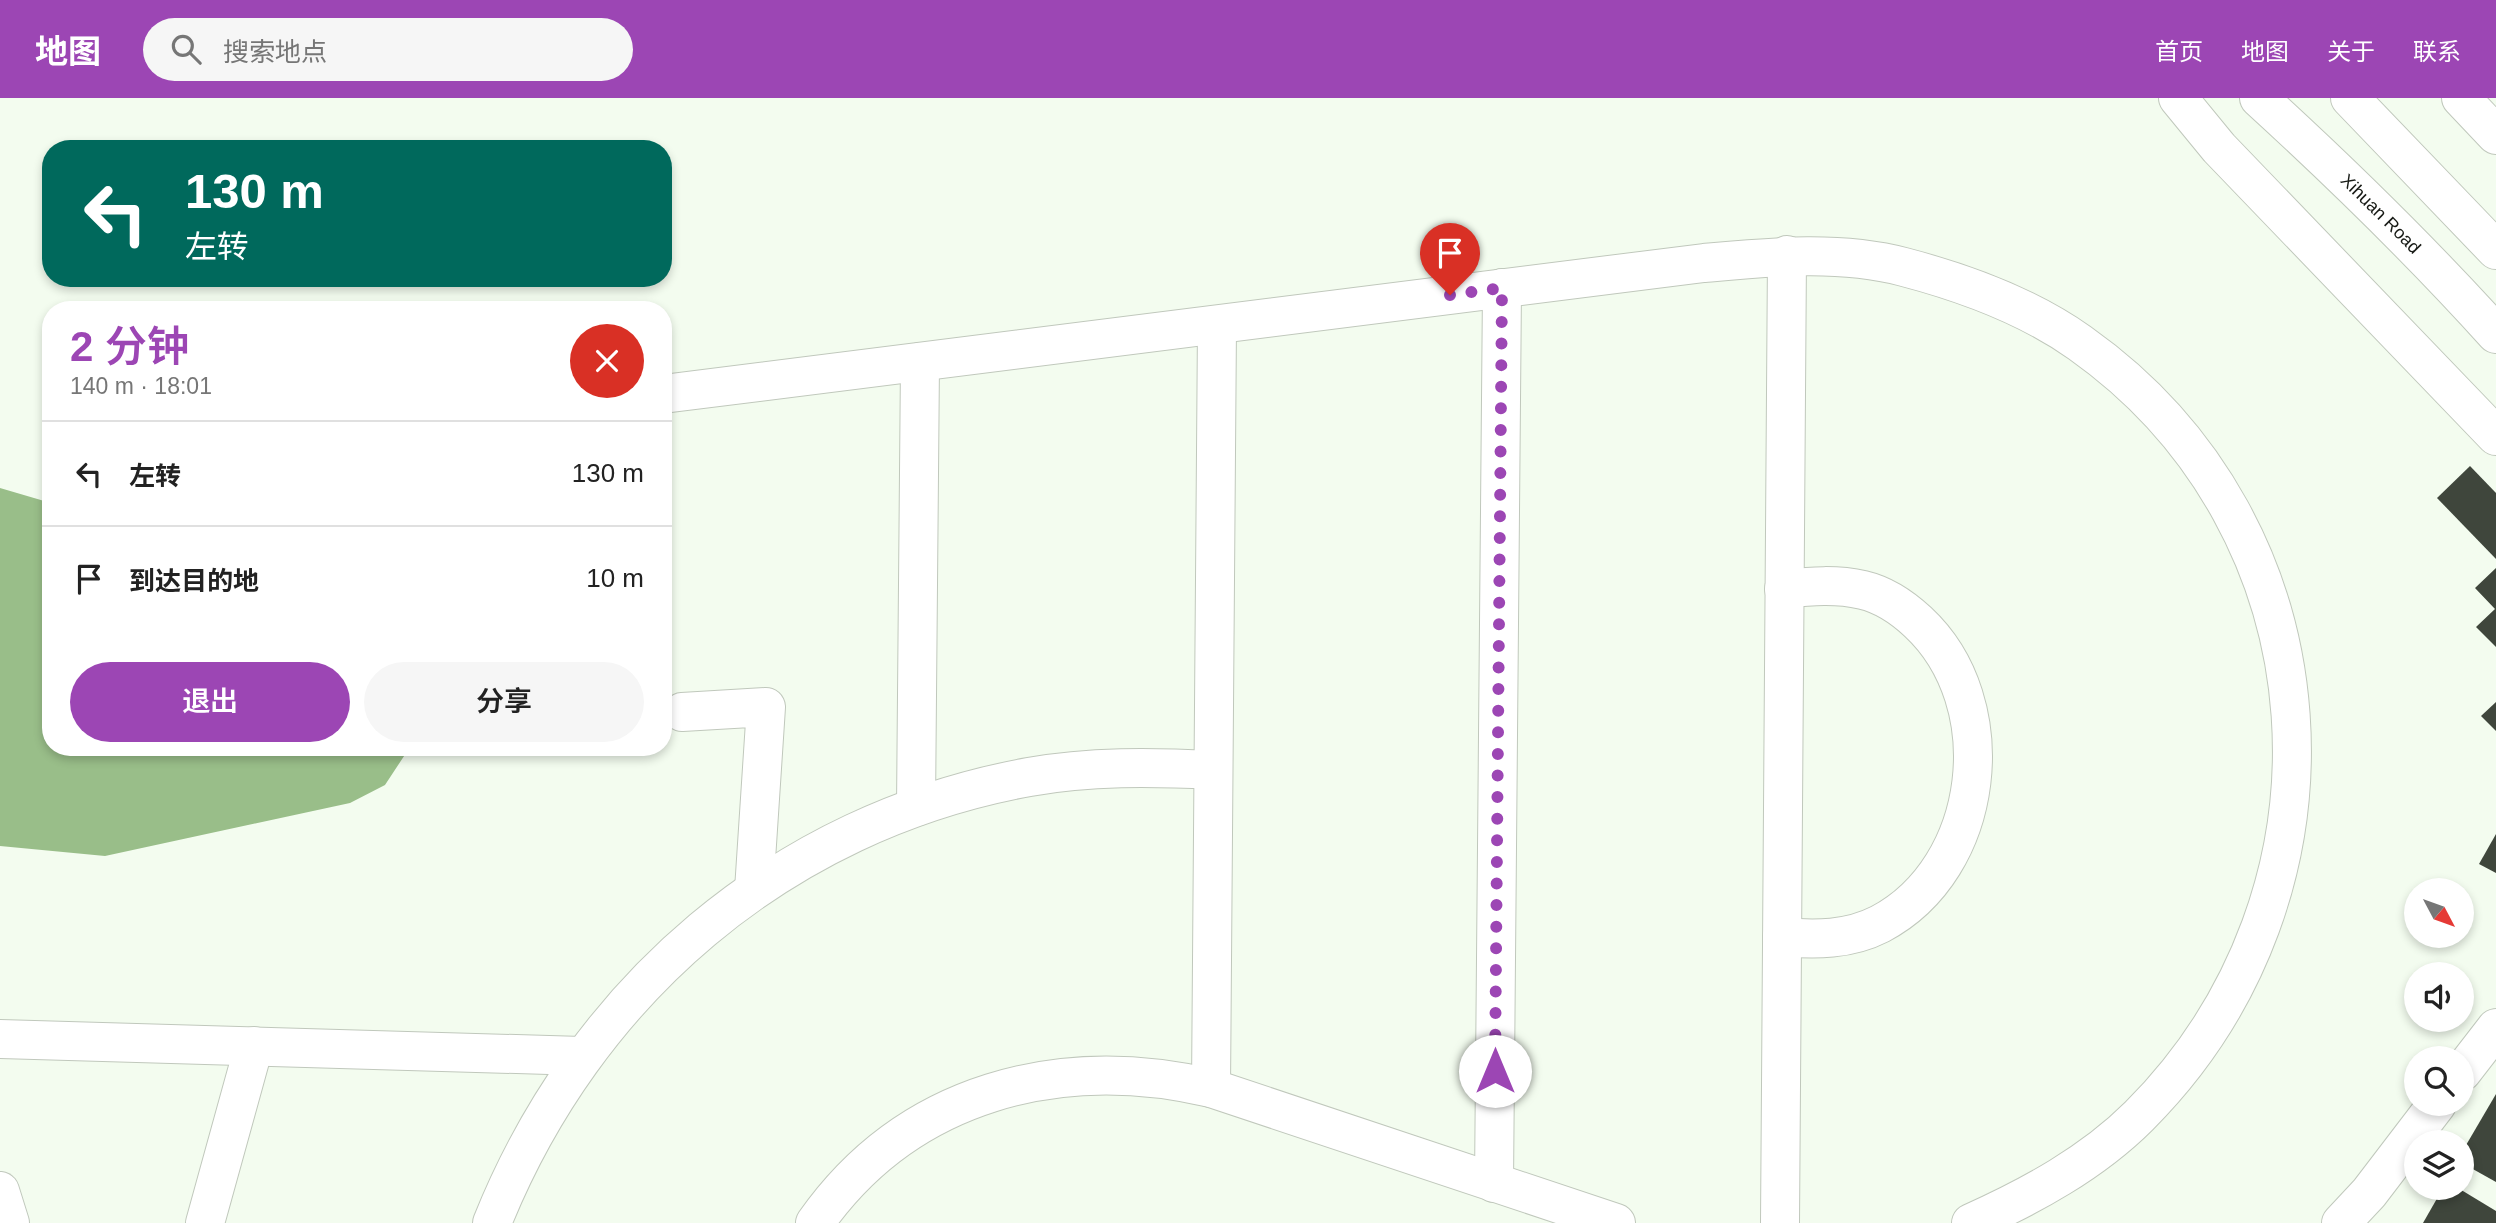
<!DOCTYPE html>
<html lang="zh">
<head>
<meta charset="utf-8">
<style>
	body { margin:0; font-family:Helvetica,"Noto Sans SC",sans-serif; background:#f6f6f6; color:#222; height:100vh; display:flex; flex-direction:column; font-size:26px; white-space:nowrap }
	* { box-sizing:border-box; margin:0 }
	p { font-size:23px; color:#767676 }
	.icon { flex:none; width:38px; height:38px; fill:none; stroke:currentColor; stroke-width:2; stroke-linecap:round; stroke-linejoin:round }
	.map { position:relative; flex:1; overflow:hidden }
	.sheet { position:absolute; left:42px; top:203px; width:630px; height:455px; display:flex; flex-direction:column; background:#fff; border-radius:28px; box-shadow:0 4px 10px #0003 }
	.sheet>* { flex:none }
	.hud { position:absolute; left:42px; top:42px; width:630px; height:147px; border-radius:28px; box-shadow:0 4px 10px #0003; background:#00695c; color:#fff; overflow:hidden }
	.needle { width:46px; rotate:131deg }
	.tools { position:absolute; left:2404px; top:780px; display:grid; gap:14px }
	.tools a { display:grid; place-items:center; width:70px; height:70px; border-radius:50%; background:#fff; box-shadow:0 4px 10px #0003; font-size:35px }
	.pin { position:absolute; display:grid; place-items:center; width:60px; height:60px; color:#fff; margin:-72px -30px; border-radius:50% 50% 50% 0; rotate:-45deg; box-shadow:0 0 7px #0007 }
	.pin .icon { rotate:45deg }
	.me { position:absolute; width:77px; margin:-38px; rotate:0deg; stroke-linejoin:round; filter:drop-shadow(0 0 5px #0008) }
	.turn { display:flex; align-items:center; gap:24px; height:147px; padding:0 28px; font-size:32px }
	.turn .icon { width:91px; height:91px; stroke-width:2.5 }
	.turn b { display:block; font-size:49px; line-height:60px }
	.round { display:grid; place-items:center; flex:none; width:74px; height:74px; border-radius:37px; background:#f6f6f6 }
	.summary { display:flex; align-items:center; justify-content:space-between; height:119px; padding:0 28px }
	h1 { font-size:42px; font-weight:600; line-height:52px; color:#9c46b4 }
	.cta { display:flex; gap:14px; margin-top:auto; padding:14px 28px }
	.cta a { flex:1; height:80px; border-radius:42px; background:#9c46b4; color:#fff; font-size:28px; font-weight:600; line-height:80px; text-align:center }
	.cta a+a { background:#f6f6f6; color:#222 }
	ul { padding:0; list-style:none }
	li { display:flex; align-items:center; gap:21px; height:105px; padding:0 28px; border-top:2px solid #e0e0e0 }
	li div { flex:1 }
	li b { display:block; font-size:26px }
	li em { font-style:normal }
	header { display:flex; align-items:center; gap:42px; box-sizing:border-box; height:98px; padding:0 35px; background:#9c46b4; color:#fff }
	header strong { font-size:33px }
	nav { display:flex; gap:38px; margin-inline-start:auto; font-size:24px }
	.search { width:490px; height:63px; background:#f6f6f6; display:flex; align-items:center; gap:18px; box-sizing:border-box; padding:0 24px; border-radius:38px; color:#767676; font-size:26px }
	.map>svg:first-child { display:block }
	.water { fill:#99be89 }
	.building { fill:#3f463c }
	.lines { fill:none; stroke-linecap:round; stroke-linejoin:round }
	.minor-casing { stroke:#c0c8bc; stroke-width:40 }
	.major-casing { stroke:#c0c8bc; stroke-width:40 }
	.highway-casing { stroke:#c0c8bc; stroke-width:40 }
	.minor { stroke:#fff; stroke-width:38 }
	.major { stroke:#fff; stroke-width:38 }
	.highway { stroke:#fff; stroke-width:38 }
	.route { stroke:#9c46b4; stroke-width:12; stroke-dasharray:0 21.6 }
	.labels { text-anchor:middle; stroke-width:7; stroke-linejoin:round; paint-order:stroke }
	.street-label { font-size:18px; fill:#171a15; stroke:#fff }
</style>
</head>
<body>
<header>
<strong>地图</strong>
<div class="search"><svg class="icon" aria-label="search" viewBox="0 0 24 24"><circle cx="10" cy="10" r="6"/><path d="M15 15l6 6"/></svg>搜索地点</div>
<nav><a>首页</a><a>地图</a><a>关于</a><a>联系</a></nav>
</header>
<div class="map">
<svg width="2496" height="1125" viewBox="0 0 2496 1125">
	<rect width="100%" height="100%" fill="#f3fcef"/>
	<path class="water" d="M0,390l51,15v244h359l-25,38 -35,18 -245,53 -105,-10z"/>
	<g class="building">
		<path d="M2470,368l26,27v66l-59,-61z"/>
		<path d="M2496,470v79l-20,-20 19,-18 -20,-21z"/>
		<path d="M2496,604v29l-15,-15z"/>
		<path d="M2496,736v39l-17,-9z"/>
		<path d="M2496,996v88l-34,-19v-11z"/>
		<path d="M2443,1090h15l38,23v12h-73z"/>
	</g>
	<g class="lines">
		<g class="minor-casing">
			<g id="minor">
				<path d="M663,296l1041,-131c66,-6 135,-13 200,4 61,16 124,39 176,76 260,184 282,550 59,773 -47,47 -108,80 -168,107"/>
				<path d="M682,614l84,-5 -12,183"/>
				<path d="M916,709l4,-445"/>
				<path d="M1782,839c33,3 67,3 98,-13 106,-56 125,-221 38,-302 -15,-14 -34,-27 -55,-32 -27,-6 -51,-4 -79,-1"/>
				<path d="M0,941l582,17"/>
				<path d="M2462,974l34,-44"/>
				<path d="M1211,990l6,-763"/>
				<path d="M1494,1085l8,-895"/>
				<path d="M0,1093l10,32"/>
				<path d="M205,1125l49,-177"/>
				<path d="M492,1125c93,-232 289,-401 537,-446 61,-11 123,-10 184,-7"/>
				<path d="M815,1125c93,-132 245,-170 396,-135l405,135"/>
				<path d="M1780,1125l7,-968"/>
				<path d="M2341,1125l28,-30 68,-89"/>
			</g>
		</g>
		<g class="major-casing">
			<g id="major">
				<path id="s1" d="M2259,0c82,75 162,153 237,236"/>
				<path d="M2350,0l146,152"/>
			</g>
		</g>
		<g class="highway-casing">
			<g id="highway">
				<path d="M2178,0l41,50 277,288"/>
				<path d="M2461,0l35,37"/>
			</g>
		</g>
		<use href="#minor" class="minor"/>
		<use href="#major" class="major"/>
		<use href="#highway" class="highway"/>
	</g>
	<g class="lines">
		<path class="route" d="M1450,197l52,-7 -7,783"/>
	</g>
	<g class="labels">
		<g class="street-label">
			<text dy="6" stroke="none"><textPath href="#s1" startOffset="168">Xihuan Road</textPath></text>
		</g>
	</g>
</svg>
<div class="tools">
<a><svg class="needle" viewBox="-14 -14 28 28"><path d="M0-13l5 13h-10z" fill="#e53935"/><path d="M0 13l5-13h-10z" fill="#767676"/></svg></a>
<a><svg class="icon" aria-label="sound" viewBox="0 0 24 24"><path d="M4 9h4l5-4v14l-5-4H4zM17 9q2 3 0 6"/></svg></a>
<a><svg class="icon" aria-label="search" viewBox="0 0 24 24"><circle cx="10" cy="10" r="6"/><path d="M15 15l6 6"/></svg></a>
<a><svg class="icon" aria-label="layers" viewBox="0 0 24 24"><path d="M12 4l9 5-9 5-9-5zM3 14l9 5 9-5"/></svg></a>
</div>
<div class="pin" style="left:1450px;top:197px;background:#d93025"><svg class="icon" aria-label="arrive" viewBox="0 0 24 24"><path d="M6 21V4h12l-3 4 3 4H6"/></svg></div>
<svg class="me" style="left:1495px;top:973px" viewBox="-20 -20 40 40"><circle r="19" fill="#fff"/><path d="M0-13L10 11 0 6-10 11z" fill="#9c46b4"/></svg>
<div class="hud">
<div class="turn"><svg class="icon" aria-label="left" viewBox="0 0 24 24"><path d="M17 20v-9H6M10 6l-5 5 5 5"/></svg><div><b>130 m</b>左转</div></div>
</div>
<section class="sheet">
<div class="summary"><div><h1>2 分钟</h1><p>140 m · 18:01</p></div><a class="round" style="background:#d93025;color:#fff"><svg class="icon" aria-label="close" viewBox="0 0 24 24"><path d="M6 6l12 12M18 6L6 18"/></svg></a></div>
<ul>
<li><svg class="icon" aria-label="left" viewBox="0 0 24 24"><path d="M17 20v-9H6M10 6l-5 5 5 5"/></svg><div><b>左转</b></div><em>130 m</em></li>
<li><svg class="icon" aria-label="arrive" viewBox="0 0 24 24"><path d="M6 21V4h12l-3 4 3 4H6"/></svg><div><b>到达目的地</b></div><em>10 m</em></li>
</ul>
<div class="cta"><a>退出</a><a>分享</a></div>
</section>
</div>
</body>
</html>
